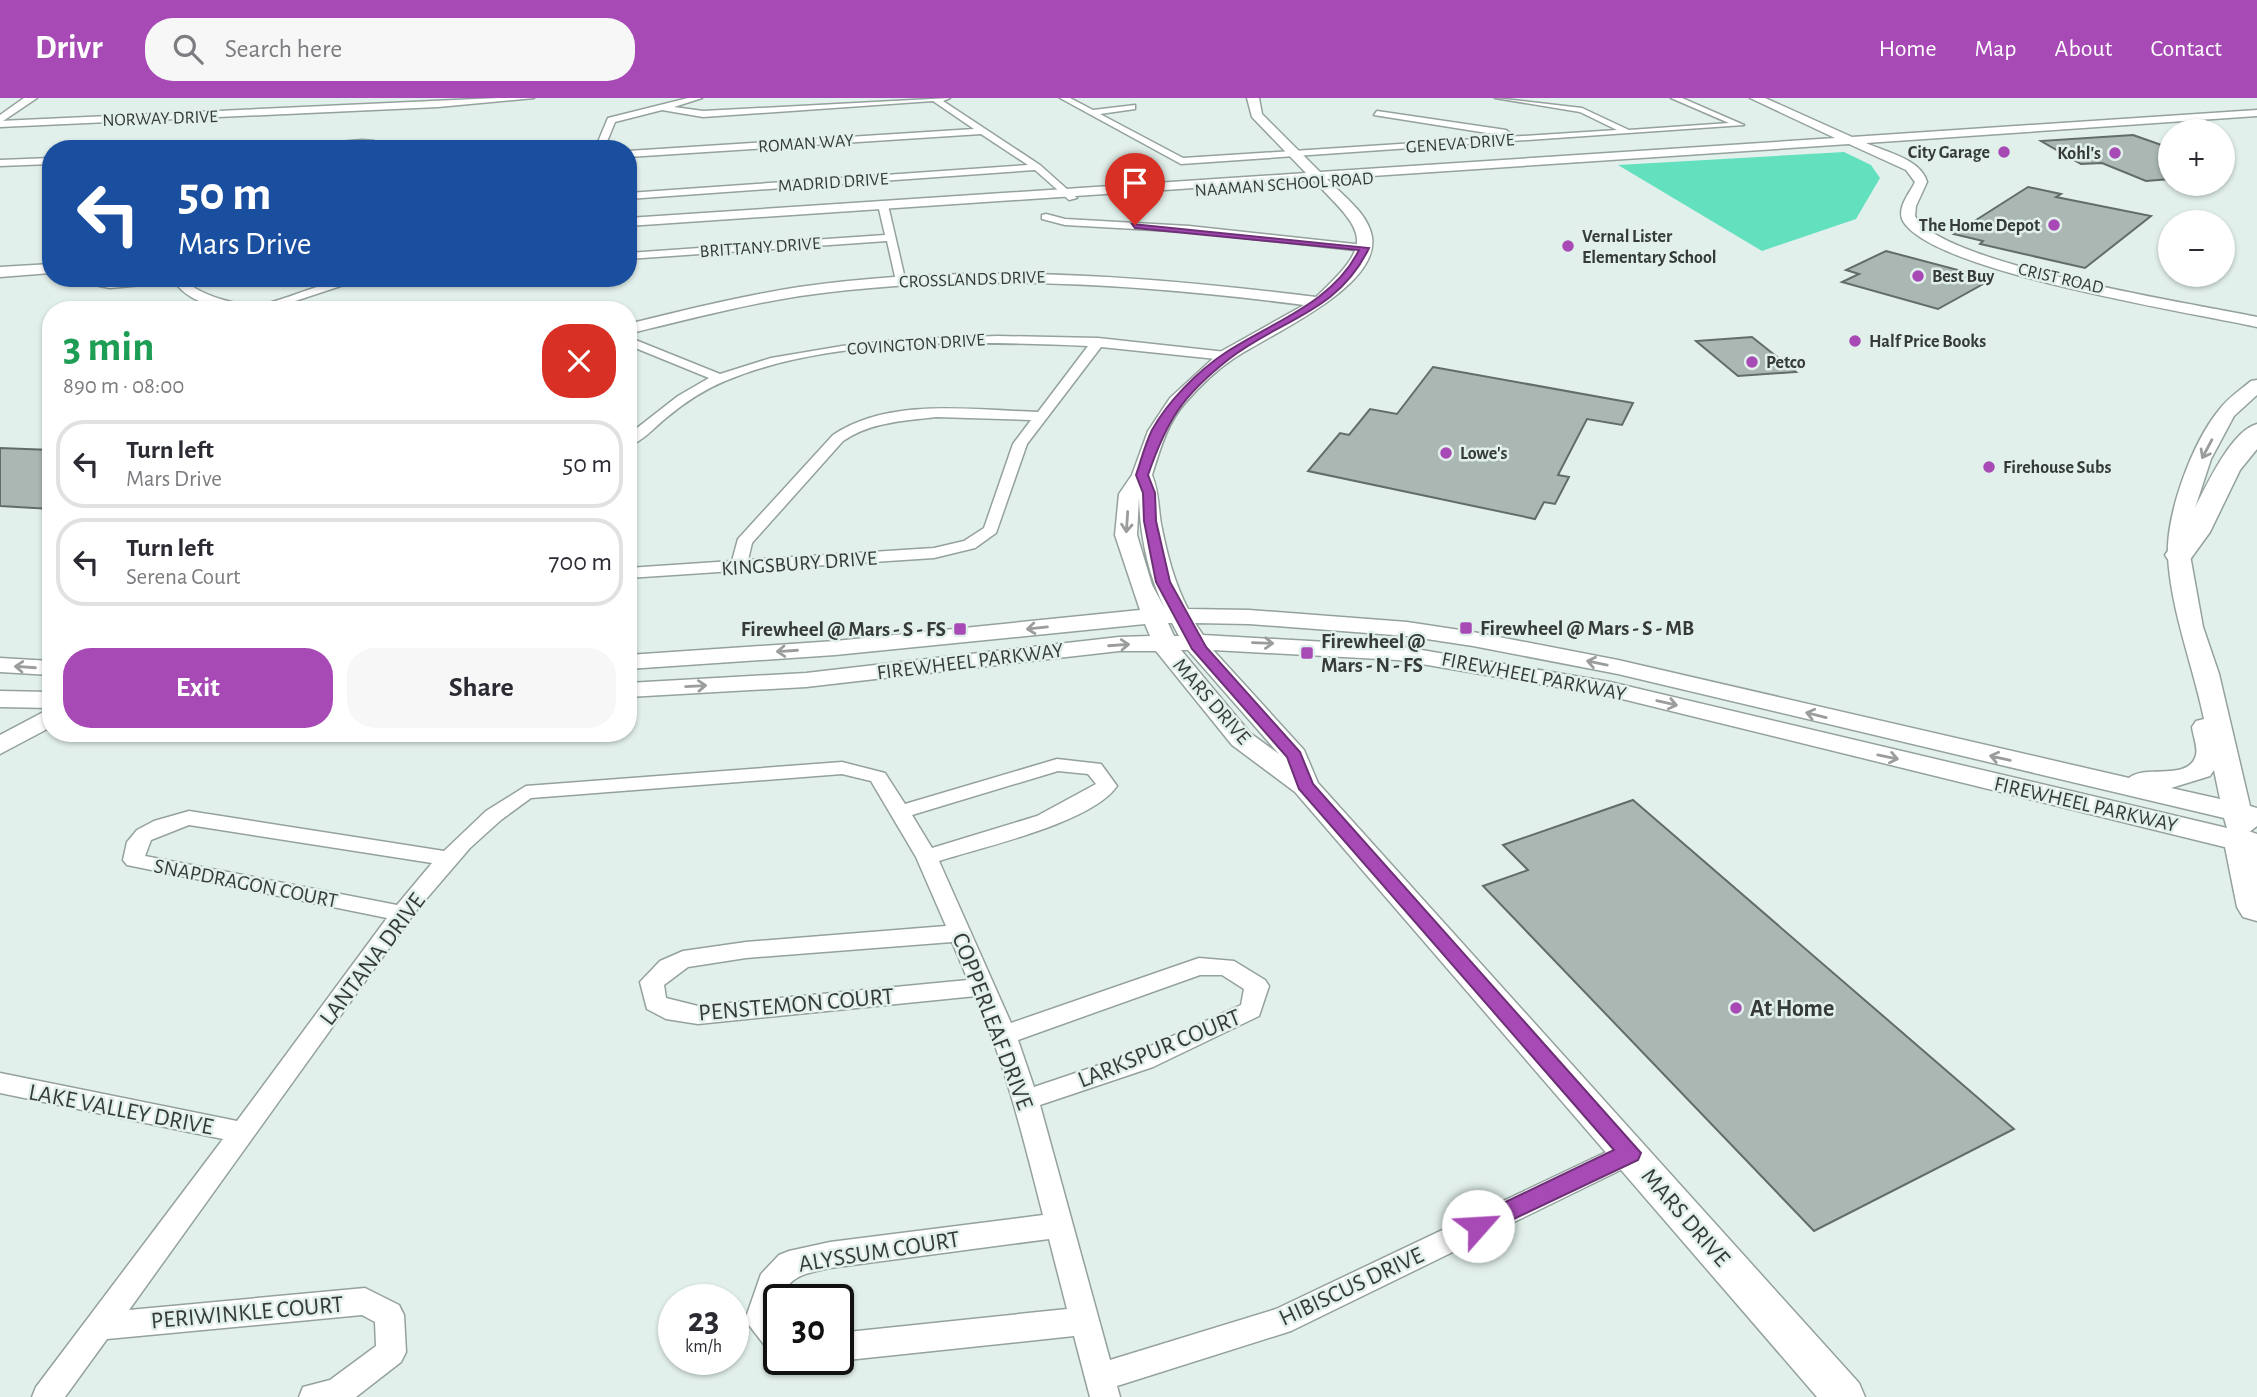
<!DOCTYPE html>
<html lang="en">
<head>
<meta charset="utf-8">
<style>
	body { margin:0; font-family:"Alegreya Sans",sans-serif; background:#f7f7f7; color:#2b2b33; height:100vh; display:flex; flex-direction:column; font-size:26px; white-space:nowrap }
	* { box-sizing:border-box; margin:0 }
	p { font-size:23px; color:#7c7c81 }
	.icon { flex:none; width:38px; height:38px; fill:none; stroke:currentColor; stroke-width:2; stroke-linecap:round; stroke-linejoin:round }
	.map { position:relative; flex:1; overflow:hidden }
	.details { position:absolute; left:42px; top:203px; width:595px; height:441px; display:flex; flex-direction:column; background:#fff; border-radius:28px; box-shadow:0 2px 5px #0004 }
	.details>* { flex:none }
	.banner { position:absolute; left:42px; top:42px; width:595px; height:147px; border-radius:28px; box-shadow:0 2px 5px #0004; background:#1a4fa0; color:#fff; overflow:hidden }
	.controls { position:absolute; left:2158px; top:21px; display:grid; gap:14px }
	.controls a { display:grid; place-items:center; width:77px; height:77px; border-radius:50%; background:#fff; box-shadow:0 2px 5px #0004; font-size:35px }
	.speed { position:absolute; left:658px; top:1186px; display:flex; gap:14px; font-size:35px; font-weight:700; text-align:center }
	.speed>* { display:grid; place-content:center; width:91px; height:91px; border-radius:50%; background:#fff; box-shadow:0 2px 5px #0004; line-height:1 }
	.speed small { font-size:18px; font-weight:400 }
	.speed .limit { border:4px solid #111; border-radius:10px; background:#fff; color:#111 }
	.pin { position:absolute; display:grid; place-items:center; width:60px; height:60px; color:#fff; margin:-72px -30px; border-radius:50% 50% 50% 0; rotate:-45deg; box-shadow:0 0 7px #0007 }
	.pin .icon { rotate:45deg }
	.me { position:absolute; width:77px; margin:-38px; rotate:64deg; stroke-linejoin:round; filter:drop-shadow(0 0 5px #0008) }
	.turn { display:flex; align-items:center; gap:24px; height:147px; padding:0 21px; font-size:32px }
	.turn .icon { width:91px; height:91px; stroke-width:2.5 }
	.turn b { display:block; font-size:49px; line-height:60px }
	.round { display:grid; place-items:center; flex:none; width:74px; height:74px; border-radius:28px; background:#f7f7f7 }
	.overview { display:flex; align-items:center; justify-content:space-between; height:119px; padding:0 21px }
	h1 { font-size:42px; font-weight:700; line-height:52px; color:#1e9e55 }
	.action { display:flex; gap:14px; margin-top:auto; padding:14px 21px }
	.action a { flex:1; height:80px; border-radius:28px; background:#a74ab5; color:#fff; font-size:28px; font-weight:700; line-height:80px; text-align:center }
	.action a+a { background:#f7f7f7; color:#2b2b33 }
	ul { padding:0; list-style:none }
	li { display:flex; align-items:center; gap:21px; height:88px; margin:0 14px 10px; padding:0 7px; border:4px solid #e1e1e2; border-radius:28px }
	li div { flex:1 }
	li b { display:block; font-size:26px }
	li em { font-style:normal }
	header { display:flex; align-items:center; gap:42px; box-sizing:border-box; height:98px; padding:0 35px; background:#a74ab5; color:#fff }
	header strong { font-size:33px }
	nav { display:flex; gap:38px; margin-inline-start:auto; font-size:24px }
	.search { width:490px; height:63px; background:#f7f7f7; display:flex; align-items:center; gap:18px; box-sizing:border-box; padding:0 24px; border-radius:28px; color:#7c7c81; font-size:26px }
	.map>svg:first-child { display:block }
	.green { fill:#63e1bf }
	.building { fill:#aab7b2; stroke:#616d69; stroke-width:2 }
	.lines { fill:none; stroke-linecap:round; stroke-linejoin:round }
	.street-casing { stroke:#94a19d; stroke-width:3 }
	.secondary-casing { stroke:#94a19d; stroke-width:3 }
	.highway-casing { stroke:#94a19d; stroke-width:3 }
	.street { fill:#fff; fill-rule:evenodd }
	.secondary { fill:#fff; fill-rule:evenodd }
	.highway { fill:#fff; fill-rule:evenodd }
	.oneway { stroke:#9a9d9c }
	.route { fill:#a74ab5; stroke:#6d3076; stroke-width:2 }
	.poi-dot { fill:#a74ab5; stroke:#e2f0eb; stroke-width:2.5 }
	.labels { text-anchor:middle; stroke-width:5; stroke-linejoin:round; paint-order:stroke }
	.far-street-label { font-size:18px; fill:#363b3a; stroke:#e2f0eb }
	.far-poi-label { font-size:18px; font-weight:bold; fill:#363b3a; stroke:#e2f0eb; text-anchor:start }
	.street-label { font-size:21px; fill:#363b3a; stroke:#e2f0eb }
	.poi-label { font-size:21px; font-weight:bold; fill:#363b3a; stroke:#e2f0eb; text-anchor:start }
	.near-street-label { font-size:24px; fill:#363b3a; stroke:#e2f0eb }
	.near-poi-label { font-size:24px; font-weight:bold; fill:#363b3a; stroke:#e2f0eb; text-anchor:start }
</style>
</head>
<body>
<header>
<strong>Drivr</strong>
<div class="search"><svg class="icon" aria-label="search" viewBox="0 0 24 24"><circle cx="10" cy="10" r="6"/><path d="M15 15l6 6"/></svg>Search here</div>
<nav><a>Home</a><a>Map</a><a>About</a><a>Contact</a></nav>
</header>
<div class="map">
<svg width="2257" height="1299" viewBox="0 0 2257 1299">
	<rect width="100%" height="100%" fill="#e2f0eb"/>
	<path class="green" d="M1844,54l27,13 9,13 -24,41 -94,32 -144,-86z"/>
	<g class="building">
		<path d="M2133,37l37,13v31l-24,2 -44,-18 -21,1 -40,-23z"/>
		<path d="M2028,89l33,7 -5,3 95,19 -66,52 -105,-24 3,-3 -29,-7z"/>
		<path d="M1886,153l106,28 -54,30 -96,-27 17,-8 -13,-4z"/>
		<path d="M1752,239l44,35 -58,4 -42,-35z"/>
		<path d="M1433,269l200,36 -11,22 -35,-6 -29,56 11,2 -14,27 -11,-2 -9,17 -227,-48 32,-38 9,2 21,-26 27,5z"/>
		<path d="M0,350l51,2v59l-51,-3z"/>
		<path d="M1633,702l381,329 -200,102 -331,-345 45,-16 -25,-25z"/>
	</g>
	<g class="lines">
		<g class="street-casing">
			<g id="street">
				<path d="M498,0h36l-96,9 -438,20v-6z"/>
				<path d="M688,0h14l-28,9 29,4 247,-13 -7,3 97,64 37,33 -8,2 -34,-30 -407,29v-6l400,-28 -47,-31 -353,23v-6l346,-22 -41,-28 -230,16 -41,-7 -47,12 -11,27h-9l13,-31z"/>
				<path d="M1060,0h10l23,12 42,-5v4l-35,5 83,44 434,-28 -37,-18 -85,-14 87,10 47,22 100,-7 -58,-25h11l62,27 -563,39z"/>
				<path d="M1377,13l129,19 4,3 -4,3 -132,-21z"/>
				<path d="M362,42l12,1 2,8h-9v-3l-112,3z"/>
				<path d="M51,60v6l-51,2v-6z"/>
				<path d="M883,104l5,3 18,78 -10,-2 -9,-40 -259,18v-6l257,-18 -7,-30z"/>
				<path d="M1046,116l19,5 124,7 175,19 5,3 -5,3 -175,-19 -124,-7 -23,-6v-4z"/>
				<path d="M143,180h41c11,17 61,31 81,26 35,-9 64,-26 100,-26l-88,29 3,3c-32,0 -86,2 -105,-28l-65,6 -26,-5c8,-5 46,-3 59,-5z"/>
				<path d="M998,238l100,2 128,14 6,4 -6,4 -125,-13 -74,97 -31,89 -21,15 -41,10 -306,20v-10l104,-7 6,-22 95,-104c57,-38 139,-25 205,-23l50,-66c-111,-5 -259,-9 -363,35 -22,9 -41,22 -59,37 -11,9 -24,24 -38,28v-11l50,-39 31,-18 -81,-33v-8l92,37 51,-16 71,-12 64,-7zM936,319l95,3 -18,24 -29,84 -20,13 -30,7 -186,12 4,-17 91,-102c28,-19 60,-20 93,-24z"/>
				<path d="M1057,661l44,5 16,22c-25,37 -135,61 -178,75l72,162 188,-65 35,3 31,19 4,6 -10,30 -106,51 -113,38 70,255 166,-51 345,-164 9,-3 9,3 4,8 -4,8 -348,170 -174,55 3,11h-30l-16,-61 -236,25 -3,-1h3v-27l229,-24 -18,-70 -219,29c-38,8 -44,11 -54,48l3,4v35l-10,-4 -24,-31 16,-46 18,-19 10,-4 41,-9 213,-27c-19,-74 -37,-148 -67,-219l-278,28 -32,-5 -19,-10 -7,-27 20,-21 23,-10 63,-9 200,-16 -30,-69 -45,-76 -29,-7 -311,24 -30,22 -31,28 -55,64 -286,398 236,-22 34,17 5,10 2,37 -5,10 -45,35h-57l4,-10 27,-7 46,-34 -1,-24 -13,-7 -255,24 -42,58h-33l4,-10 187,-248 -223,-46v-20l237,48 150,-203 -260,-53 -4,-5 4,-18 10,-12 17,-9 35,-10 255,40 42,-40 40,-25 316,-24 43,11 20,31zM1058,673l30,3 8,10 -59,32 -105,32 -20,-33zM189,727l243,38 -35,42 -252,-49 6,-16zM952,844l16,38 -270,26 -32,-8 -2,-13 24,-18 58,-9zM1200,877h22l22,14 -3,16 -106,48 -101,34 -16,-47z"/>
			</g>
		</g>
		<g class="secondary-casing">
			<g id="secondary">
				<path d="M24,0h13l-37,25v-8z"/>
				<path d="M1247,0h12l3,16 58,58 515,-34 -85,-40h15l87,39 405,-27v6l-391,27c20,9 55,16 61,39l-11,24 -1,10c26,49 281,88 342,101v10c-63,-14 -325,-55 -354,-106 -7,-13 7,-28 12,-39l-9,-12 -57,-26 -522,35c16,17 41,34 45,58 8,51 -106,99 -139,122 -18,12 -34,28 -48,44 -18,20 -25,47 -33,72 7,17 6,31 9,49 6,30 13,58 27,85l61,1 158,12 66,10 145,28 511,118c15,-14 60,4 67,-23 2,-7 -3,-20 -4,-28l4,-6 8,-2c-11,-54 -33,-107 -36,-163 -2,-42 24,-113 51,-146 8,-11 21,-20 32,-29l6,-1v15l-23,21 -23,43 -16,49 -5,47 13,72 16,47 31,132 7,2v18l-9,7 9,2v20l-647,-159 -212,-36 -185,-10 91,100 14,33 541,600 6,14h-48l-522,-605 -63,-47 -76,-94h-37l-313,36 -178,10v-14l178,-10 313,-36 31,-1 -5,-12 -310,31 -207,14v-14l207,-14 305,-31 -25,-75 4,-41 13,-19 16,-44 22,-33 50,-46 84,-47c-167,-21 -337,-33 -504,-9 -58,9 -115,24 -172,38v-10c57,-14 113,-28 171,-37 172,-25 346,-11 517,10 60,-56 50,-63 -3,-117l-685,46v-8l678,-45 -54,-56zM1139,399c1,39 9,77 26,112l-13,-24 -15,-50zM1168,525h4l7,13h-5zM1195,525l54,1 158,12 66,10 145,28 606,144 3,10 -617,-146 -212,-36 -195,-11zM1181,552h7l91,104 -29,-21zM2214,672l6,29 -49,-11 39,-12z"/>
				<path d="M51,166v9l-51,4v-10z"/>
				<path d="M0,560l51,3v14l-51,-3z"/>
				<path d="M0,593l51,1v16l-51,-1z"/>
				<path d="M51,610v19l-51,27v-19z"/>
			</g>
		</g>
		<g class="highway-casing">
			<g id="highway">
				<path d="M2257,326v25l-17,21 -30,62 -21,29 -10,3 -10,-3 -4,-6c6,-9 13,-17 19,-26 15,-26 43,-97 73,-105z"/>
				<path d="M2243,731l14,5v87l-14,-4 -6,-10 -13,-65 6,-9z"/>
			</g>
		</g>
		<use href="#street" class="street"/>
		<use href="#secondary" class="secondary"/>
		<use href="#highway" class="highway"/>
	</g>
	<defs><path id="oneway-shaft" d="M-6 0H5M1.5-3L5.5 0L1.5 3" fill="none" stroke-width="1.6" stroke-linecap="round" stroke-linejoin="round" transform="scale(1.75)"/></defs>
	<g class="oneway">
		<use href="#oneway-shaft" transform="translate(2207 351) rotate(118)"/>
		<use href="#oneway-shaft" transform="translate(1127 424) rotate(94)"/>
		<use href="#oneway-shaft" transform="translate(1037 530) rotate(174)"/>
		<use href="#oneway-shaft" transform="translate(1263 545) rotate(2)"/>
		<use href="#oneway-shaft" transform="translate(1119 547) rotate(-4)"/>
		<use href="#oneway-shaft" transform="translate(787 553) rotate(176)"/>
		<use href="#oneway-shaft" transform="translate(1597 565) rotate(-168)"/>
		<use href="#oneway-shaft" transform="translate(25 569) rotate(-176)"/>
		<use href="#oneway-shaft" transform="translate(696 588) rotate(-3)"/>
		<use href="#oneway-shaft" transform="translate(1667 605) rotate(13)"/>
		<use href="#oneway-shaft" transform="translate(1816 617) rotate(-166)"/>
		<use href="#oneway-shaft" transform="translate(1888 659) rotate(12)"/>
		<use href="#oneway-shaft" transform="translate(2000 660) rotate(-167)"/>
	</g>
	<path class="route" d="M1132,126l237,24c-31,65 -89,71 -140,111 -47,37 -62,61 -81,116l7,18 1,28 14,61 36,65 94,105 13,32 328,369 -3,7 -160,76 -8,-3 -3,-7 3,-7 144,-69 -315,-361 -12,-32 -95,-108 -36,-67 -12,-61 -1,-28 -7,-18c5,-14 9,-31 16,-45 16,-29 46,-59 73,-77 47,-31 108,-50 134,-103l-224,-22z"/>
	<g class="poi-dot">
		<circle cx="2004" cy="54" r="7"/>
		<circle cx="2115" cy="55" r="7"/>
		<circle cx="2054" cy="127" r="7"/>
		<circle cx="1568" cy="148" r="7"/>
		<circle cx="1918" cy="178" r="7"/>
		<circle cx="1855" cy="243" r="7"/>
		<circle cx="1752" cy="264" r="7"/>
		<circle cx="1446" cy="355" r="7"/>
		<circle cx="1989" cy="369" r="7"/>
		<rect x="1459" y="523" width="14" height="14" rx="3.5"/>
		<rect x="953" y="524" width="14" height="14" rx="3.5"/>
		<rect x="1300" y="548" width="14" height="14" rx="3.5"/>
		<circle cx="1736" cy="910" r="7"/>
	</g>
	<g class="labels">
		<g class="far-street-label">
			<text transform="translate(160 20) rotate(-2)" y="6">NORWAY DRIVE</text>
			<text transform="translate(806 45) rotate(-4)" y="6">ROMAN WAY</text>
			<text transform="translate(1460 45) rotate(-4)" y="6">GENEVA DRIVE</text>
			<text transform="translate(833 84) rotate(-4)" y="6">MADRID DRIVE</text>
			<text transform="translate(1284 86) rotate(-4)" y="6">NAAMAN SCHOOL ROAD</text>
			<text transform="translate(760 149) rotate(-4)" y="6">BRITTANY DRIVE</text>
			<text transform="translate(2061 180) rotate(13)" y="6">CRIST ROAD</text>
			<text transform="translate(972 181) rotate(-2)" y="6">CROSSLANDS DRIVE</text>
			<text transform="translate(916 246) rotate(-4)" y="6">COVINGTON DRIVE</text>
		</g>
		<g class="far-poi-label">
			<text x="1990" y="60" text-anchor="end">City Garage</text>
			<text x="2101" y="61" text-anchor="end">Kohl's</text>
			<text x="2040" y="133" text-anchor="end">The Home Depot</text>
			<text x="1582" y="144">Vernal Lister<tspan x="1582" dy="21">Elementary School</tspan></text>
			<text x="1932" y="184">Best Buy</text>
			<text x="1869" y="249">Half Price Books</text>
			<text x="1766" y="270">Petco</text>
			<text x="1460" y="361">Lowe's</text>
			<text x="2003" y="375">Firehouse Subs</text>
		</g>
		<g class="street-label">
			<text transform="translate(799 465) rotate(-4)" y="7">KINGSBURY DRIVE</text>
			<text transform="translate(970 563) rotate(-7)" y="7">FIREWHEEL PARKWAY</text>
			<text transform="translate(1534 578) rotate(11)" y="7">FIREWHEEL PARKWAY</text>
			<text transform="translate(1212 603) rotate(49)" y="7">MARS DRIVE</text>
			<text transform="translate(2086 706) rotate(13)" y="7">FIREWHEEL PARKWAY</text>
			<text transform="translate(246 785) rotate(11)" y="7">SNAPDRAGON COURT</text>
		</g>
		<g class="poi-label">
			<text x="1480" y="537">Firewheel @ Mars - S - MB</text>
			<text x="946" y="538" text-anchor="end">Firewheel @ Mars - S - FS</text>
			<text x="1321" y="550">Firewheel @<tspan x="1321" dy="24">Mars - N - FS</tspan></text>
		</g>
		<g class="near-street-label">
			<text transform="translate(372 861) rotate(-53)" y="8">LANTANA DRIVE</text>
			<text transform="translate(796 906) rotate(-5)" y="8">PENSTEMON COURT</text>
			<text transform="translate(993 923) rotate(69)" y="8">COPPERLEAF DRIVE</text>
			<text transform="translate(1159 950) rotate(-22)" y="8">LARKSPUR COURT</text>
			<text transform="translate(121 1011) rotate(11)" y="8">LAKE VALLEY DRIVE</text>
			<text transform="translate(1686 1119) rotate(49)" y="8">MARS DRIVE</text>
			<text transform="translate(879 1153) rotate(-9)" y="8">ALYSSUM COURT</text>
			<text transform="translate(1351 1188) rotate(-25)" y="8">HIBISCUS DRIVE</text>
			<text transform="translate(247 1214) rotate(-5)" y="8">PERIWINKLE COURT</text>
		</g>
		<g class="near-poi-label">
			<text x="1750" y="918">At Home</text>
		</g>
	</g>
</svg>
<div class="controls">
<a>+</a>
<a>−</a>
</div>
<div class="speed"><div>23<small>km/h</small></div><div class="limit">30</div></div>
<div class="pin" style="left:1135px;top:127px;background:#d93025"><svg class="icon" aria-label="arrive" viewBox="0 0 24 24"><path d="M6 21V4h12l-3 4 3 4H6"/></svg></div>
<svg class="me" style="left:1478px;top:1128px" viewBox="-20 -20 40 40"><circle r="19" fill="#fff"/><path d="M0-13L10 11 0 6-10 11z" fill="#a74ab5"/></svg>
<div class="banner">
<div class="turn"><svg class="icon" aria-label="left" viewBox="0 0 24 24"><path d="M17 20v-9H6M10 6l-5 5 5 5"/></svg><div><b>50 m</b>Mars Drive</div></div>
</div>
<section class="details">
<div class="overview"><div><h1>3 min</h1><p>890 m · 08:00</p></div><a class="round" style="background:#d93025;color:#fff"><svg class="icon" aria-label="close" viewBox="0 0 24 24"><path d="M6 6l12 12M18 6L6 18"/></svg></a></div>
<ul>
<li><svg class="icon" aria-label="left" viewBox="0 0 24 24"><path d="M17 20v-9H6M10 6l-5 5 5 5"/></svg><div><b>Turn left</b><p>Mars Drive</p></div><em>50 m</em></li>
<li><svg class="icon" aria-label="left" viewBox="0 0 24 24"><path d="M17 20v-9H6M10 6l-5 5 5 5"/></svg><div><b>Turn left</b><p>Serena Court</p></div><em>700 m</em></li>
</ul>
<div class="action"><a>Exit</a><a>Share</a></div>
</section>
</div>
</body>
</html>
